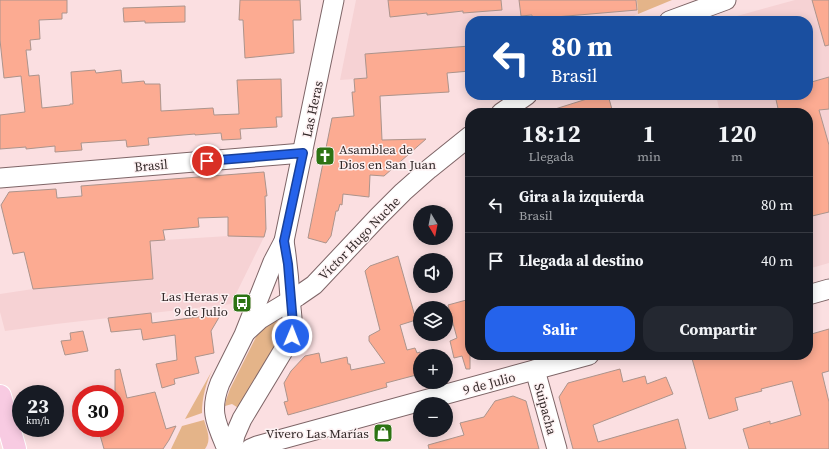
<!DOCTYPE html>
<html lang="es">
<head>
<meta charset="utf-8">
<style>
	body { margin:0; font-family:"Source Serif 4",serif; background:#242831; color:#f1f3f6; height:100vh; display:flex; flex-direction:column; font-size:15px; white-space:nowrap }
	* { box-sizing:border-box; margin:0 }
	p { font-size:13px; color:#9ea1a6 }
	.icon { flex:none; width:22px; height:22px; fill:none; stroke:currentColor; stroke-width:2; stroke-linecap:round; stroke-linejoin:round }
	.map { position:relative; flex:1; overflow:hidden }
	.side { position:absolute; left:465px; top:108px; width:348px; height:252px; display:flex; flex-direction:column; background:#171b24; border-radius:16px; box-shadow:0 2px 10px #0003 }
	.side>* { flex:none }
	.guide { position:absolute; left:465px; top:16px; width:348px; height:84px; border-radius:16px; box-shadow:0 2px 10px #0003; background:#1a4fa0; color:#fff; overflow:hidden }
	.needle { width:26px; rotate:170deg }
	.tools { position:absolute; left:413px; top:205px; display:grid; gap:8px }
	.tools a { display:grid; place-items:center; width:40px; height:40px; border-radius:50%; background:#171b24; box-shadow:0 2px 10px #0003; font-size:20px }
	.speed { position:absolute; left:12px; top:385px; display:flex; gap:8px; font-size:20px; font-weight:700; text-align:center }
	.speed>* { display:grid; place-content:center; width:52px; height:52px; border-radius:50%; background:#171b24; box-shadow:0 2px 10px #0003; line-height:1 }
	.speed small { font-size:10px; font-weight:400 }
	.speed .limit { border:6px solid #d22; background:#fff; color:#111 }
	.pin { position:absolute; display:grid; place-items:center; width:34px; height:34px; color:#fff; margin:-17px; border:2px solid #fff; border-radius:50%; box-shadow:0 1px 4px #0007 }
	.me { position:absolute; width:44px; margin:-22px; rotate:1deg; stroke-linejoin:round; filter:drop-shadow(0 0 3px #0008) }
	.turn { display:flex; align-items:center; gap:14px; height:84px; padding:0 20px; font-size:18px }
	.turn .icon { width:52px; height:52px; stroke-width:2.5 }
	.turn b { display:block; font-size:28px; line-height:34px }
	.eta { display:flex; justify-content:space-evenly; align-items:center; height:68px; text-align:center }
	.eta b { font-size:24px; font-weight:700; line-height:28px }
	.button { display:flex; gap:8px; margin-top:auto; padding:8px 20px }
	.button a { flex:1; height:46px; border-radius:16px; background:#2563eb; color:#fff; font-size:16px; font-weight:700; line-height:46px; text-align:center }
	.button a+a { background:#242831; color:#f1f3f6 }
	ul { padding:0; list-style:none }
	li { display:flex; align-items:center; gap:12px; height:56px; padding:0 20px; border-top:1px solid #363941 }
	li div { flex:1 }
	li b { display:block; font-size:15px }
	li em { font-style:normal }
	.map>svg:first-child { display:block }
	.built { fill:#f6d2d4 }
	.green { fill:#e4b489 }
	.building { fill:#fcab92; stroke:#ac948c }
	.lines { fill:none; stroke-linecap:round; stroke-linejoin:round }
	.minor-casing { stroke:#7e6567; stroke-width:21 }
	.major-casing { stroke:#fff; stroke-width:24 }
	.minor { stroke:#fff; stroke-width:19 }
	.major { stroke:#f8cbe2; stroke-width:22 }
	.route-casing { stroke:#184099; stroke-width:10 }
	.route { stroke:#2563eb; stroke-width:7 }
	.labels { text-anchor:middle; stroke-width:3; stroke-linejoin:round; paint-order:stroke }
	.street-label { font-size:13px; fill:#342a2a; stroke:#fdf1f2 }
	.poi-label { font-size:13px; fill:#342a2a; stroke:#fdf1f2; text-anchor:end }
</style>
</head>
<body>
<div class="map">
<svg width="829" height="449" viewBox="0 0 829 449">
	<rect width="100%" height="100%" fill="#fbdfe1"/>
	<g class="built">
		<path d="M356,0h281l1,14 -14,7h-154v50l-130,9z"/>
		<path d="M795,0h34v263l-21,6v-156h-88l-4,-18h92v-74h-89z"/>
		<path d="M228,236l36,1 -33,67 -175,20 -51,7 -5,-19v-18l33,-5 -9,-37 141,-12z"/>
	</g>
	<g class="green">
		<path d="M637,0h35l-34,14z"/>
		<path d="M277,321c6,1 6,6 7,11l-44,77 -8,-5 -7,2 1,-6 4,-11 27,-54c4,-7 12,-13 20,-14z"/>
		<path d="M213,369c-7,13 -11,29 -11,44l-17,6z"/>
		<path d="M204,420c3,10 8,20 1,29h-34l11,-23z"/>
	</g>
	<g class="building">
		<path d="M0,0h67v13h-5v6l-23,1 1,19 -10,1 1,10h-5l3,26 10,-1 3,33 28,-3v-1h3l-2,-32 24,-2 1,3 25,-3 1,13 22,-2 1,3h15l1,27 52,-3 1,7 25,-1 -2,-34 44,-1 1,38h-6l1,10 -37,2 1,10 -19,1 -1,-7 -26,2v-1l-47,4 1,7 -22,2 -1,-7 -45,3 1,7 -27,2v-6l-29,3v-2l-26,2v-34l25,-3 -4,-36 -17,2 -4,-38z"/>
		<path d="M240,0h60l1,20h-8l1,33 -49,5 -2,-38h-4z"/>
		<path d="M388,0h113l1,10 -39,3v-2l-36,4v-2l-37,4z"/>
		<path d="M519,0h117l1,10 -105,9v-4l-11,1z"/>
		<path d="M812,0h17v45l-4,1z"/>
		<path d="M185,6v16l-40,1v-2l-21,1 -1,-14z"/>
		<path d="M470,46v25l-23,2 2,19 -69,4 2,44 44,-1 -42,37 -14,-1 -1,22 -26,-3 -1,11 -2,-1 -2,7h-2l-5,25 -5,7 -18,-5 24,-120 22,-2 -2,-24h3l-1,-13 13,-1 -2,-24z"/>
		<path d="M829,77v32l-10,1 10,35v67l-21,5v-104h-29l-4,-18h33v-12z"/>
		<path d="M590,95h18l5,18h-60l-1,-3 38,-12z"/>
		<path d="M264,172l3,24h-2l1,33 -2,8 -36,-1v-19l-30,1 1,9 -36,3 2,10 -15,1 3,38 -120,10 -9,-37 -11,2 -12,-49 8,-13 47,-3 1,9 25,-2 -1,-10z"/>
		<path d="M398,256l18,64 -16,5 7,25 8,-2 2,5 3,-1v22l-34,9 1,4 -99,28 -4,-13 4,-1 -4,-18 7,-12 14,-15 14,-3 2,10 26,-6 1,7h2l1,6 34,-7 -16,-22v-5l11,-6 -15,-59 5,-5z"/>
		<path d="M470,299v70h-4l-4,-13 -8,2 -4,-17 7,-3 -9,-33z"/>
		<path d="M151,313l1,10 69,-9 -10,17 3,22 -19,4 4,16 -25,6 1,5 -13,4 -6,-24 21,-4 -2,-25 -32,5 -2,-11 -30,3 -3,-14z"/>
		<path d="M829,329v42l-7,2 7,29v47h-80l-6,-20 27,-8v3l31,-9 -9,-34 -31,8 1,2 -27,7 3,12 -29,9 -18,-64h117v-20z"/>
		<path d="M83,331l5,20 -23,4 -4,-14 10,-1 -1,-7z"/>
		<path d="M120,369l7,29 28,-6 11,37 10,-3 -7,14 -6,9h-59l-6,-21h17v-58z"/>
		<path d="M620,369l3,13 22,-6 2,8 19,-7 7,17 -80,31 5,17 80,-23 8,30h-113l-14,-52 9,-14z"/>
		<path d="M513,396l13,5 13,48h-110l-1,-4 36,-10 -4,-12 24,-6 11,-16z"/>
	</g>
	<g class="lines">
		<g class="minor-casing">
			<g id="minor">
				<path d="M669,21l57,-21"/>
				<path d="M501,113l26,-18"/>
				<path d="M0,178l303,-25"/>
				<path d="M808,295l21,-6"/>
				<path d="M247,331l13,-12 38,-23 16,-11 64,-68 25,-25 26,-23 41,-33"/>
				<path d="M535,370l22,79"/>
				<path d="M227,449c-11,-26 -18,-38 -7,-66l24,-48 29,-73 11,-21 50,-241"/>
				<path d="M232,449l3,-14 7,-16 47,-78c6,-13 2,-29 1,-43 -1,-19 -3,-38 -6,-57"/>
				<path d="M250,449l7,-3 332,-91"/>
			</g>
		</g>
		<g class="major-casing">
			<path id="major" d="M0,396l15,53"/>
		</g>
		<use href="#minor" class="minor"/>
		<use href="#major" class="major"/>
	</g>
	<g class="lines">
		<g class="route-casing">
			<path id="route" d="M207,161l96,-8 -19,88 4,23 5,60 -1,12"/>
		</g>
		<use href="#route" class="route"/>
	</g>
	<defs>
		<g id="church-square" transform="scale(1)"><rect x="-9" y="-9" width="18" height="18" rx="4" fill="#2d7313" stroke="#fdf1f2"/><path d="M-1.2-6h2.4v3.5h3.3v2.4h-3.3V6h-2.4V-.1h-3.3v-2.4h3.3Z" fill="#fff"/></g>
		<g id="bus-square" transform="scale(1)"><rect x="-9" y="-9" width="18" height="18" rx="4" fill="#2d7313" stroke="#fdf1f2"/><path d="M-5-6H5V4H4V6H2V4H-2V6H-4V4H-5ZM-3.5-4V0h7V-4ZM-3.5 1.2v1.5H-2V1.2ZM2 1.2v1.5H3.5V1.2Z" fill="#fff"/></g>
		<g id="shop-square" transform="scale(1)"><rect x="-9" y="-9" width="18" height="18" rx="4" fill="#2d7313" stroke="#fdf1f2"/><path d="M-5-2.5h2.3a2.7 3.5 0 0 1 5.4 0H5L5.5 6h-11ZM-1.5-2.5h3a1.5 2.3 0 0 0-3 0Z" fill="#fff"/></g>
	</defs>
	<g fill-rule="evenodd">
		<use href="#church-square" x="325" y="156"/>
		<use href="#bus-square" x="242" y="303"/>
		<use href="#shop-square" x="383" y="433"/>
	</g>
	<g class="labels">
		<g class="street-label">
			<text transform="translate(312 109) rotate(-78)" y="5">Las Heras</text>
			<text transform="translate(151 165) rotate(-5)" y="5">Brasil</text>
			<text transform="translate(359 238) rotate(-46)" y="5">Víctor Hugo Nuche</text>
			<text transform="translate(489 383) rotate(-15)" y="5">9 de Julio</text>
			<text transform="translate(546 409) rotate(75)" y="5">Suipacha</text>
		</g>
		<g class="poi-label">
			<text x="339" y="154" text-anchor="start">Asamblea de<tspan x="339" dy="15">Dios en San Juan</tspan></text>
			<text x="228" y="301">Las Heras y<tspan x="228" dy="15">9 de Julio</tspan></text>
			<text x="369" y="438">Vivero Las Marías</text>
		</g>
	</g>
</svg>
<div class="tools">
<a><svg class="needle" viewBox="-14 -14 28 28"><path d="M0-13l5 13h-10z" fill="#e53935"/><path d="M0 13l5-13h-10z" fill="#9ea1a6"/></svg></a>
<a><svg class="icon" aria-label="sound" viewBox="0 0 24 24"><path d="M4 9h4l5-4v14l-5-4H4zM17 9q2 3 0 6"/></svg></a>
<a><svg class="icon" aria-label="layers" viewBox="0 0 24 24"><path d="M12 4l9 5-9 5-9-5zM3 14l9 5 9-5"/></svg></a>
<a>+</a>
<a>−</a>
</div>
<div class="speed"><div>23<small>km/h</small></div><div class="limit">30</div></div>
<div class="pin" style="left:207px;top:161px;background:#d93025"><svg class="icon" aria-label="arrive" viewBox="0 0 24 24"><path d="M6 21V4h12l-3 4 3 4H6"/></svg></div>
<svg class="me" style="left:292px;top:336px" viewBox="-20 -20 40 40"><circle r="17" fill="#2563eb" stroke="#fff" stroke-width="3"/><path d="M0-11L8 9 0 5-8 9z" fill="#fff"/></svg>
<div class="guide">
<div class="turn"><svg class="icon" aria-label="left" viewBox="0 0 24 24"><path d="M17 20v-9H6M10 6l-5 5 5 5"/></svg><div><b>80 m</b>Brasil</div></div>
</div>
<section class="side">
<div class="eta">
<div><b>18:12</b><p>Llegada</p></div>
<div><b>1</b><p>min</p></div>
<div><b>120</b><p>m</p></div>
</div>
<ul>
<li><svg class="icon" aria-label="left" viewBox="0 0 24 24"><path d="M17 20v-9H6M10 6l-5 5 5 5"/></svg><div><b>Gira a la izquierda</b><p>Brasil</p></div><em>80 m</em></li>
<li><svg class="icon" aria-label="arrive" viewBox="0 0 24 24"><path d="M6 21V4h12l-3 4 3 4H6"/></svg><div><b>Llegada al destino</b></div><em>40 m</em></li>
</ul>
<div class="button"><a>Salir</a><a>Compartir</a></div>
</section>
</div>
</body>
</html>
